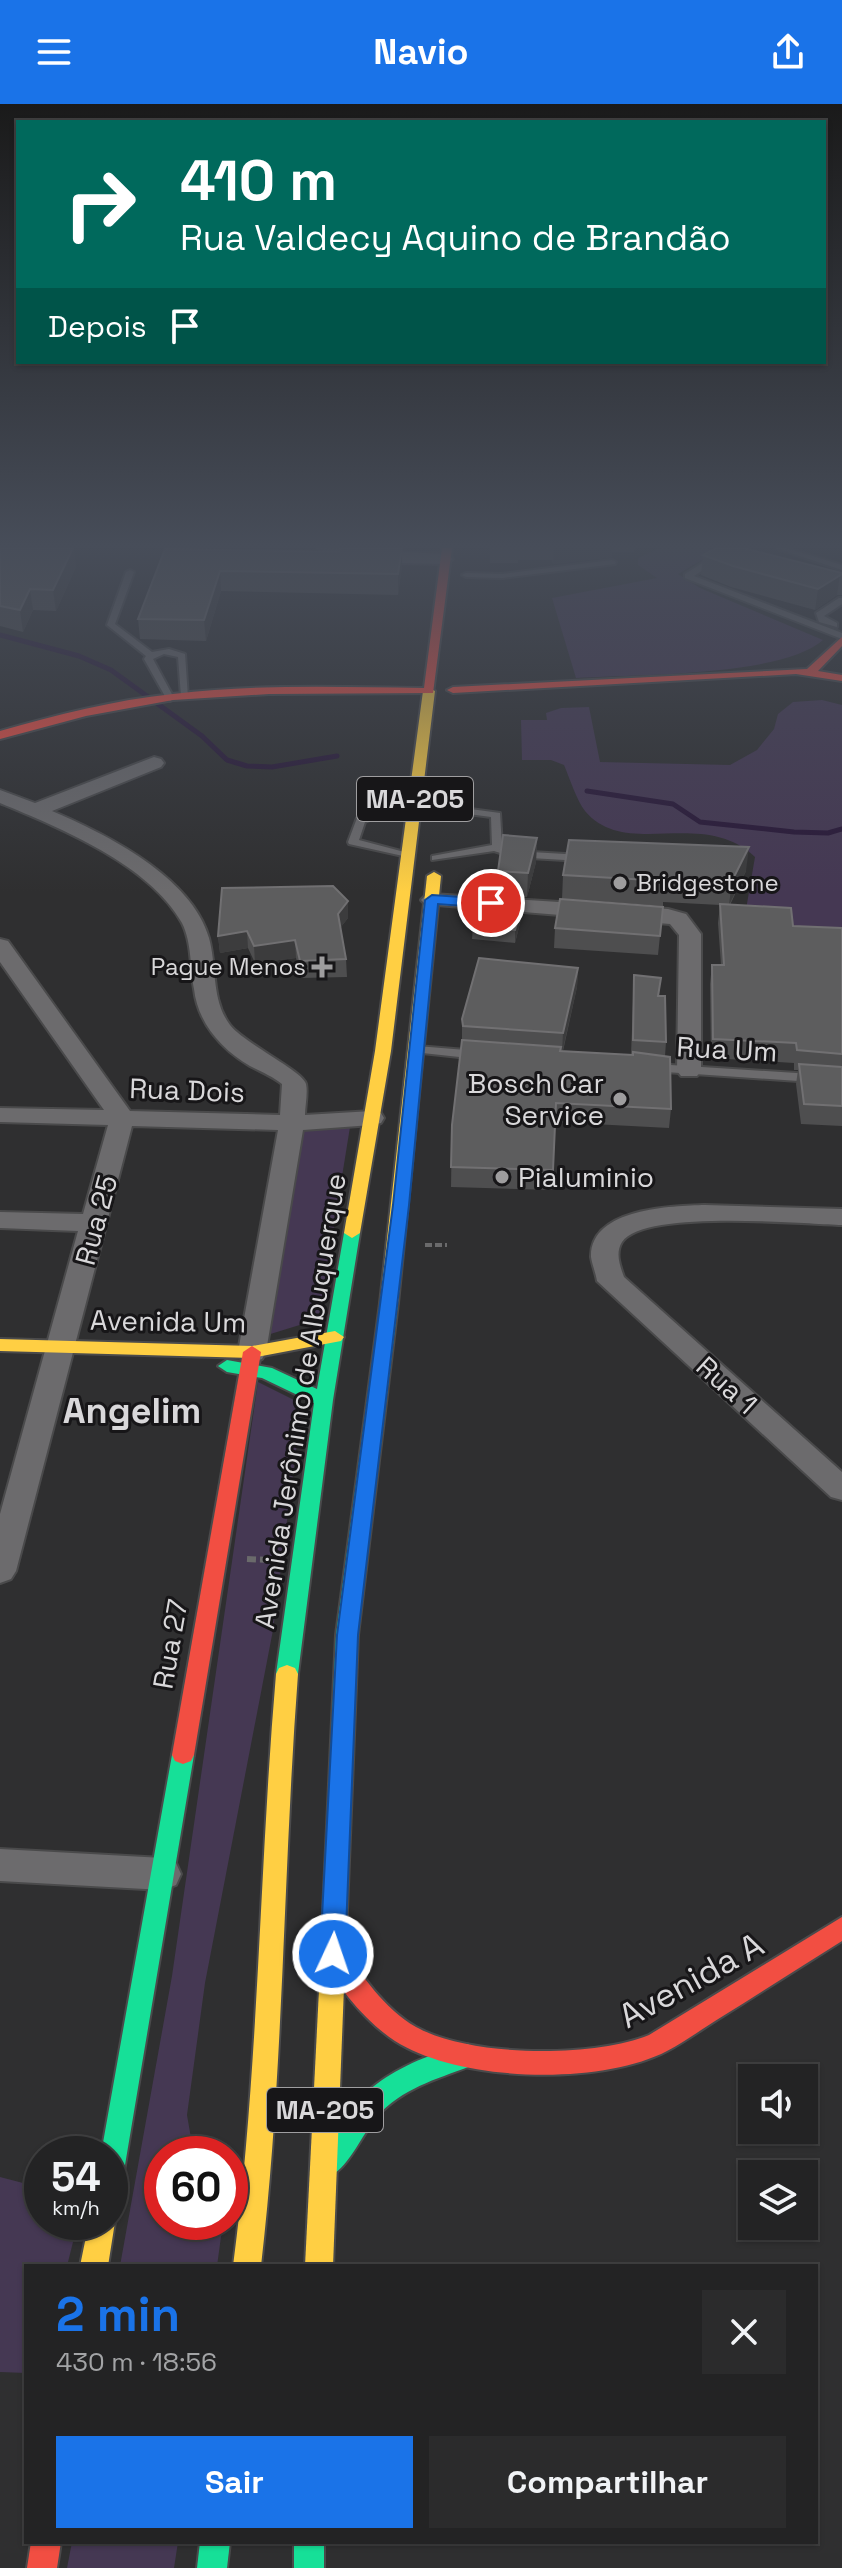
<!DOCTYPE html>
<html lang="pt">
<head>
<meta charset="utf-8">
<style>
	body { margin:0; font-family:"Space Grotesk",sans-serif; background:#2b2b2c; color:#f1f3f6; height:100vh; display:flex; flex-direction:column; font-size:30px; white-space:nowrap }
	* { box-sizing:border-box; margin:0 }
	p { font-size:26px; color:#a3a4a6 }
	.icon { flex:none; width:44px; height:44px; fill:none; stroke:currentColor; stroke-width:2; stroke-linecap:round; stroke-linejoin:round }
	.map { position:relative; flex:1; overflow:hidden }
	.drawer { position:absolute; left:24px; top:2160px; width:794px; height:280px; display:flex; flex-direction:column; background:#232324; border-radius:0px; box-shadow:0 2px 6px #0004,0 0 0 2px #404041 }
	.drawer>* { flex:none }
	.guide { position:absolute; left:16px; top:16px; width:810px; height:244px; border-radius:0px; box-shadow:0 2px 6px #0004,0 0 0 2px #404041; background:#00695c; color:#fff; overflow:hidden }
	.controls { position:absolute; left:738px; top:1960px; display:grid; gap:16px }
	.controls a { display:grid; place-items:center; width:80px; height:80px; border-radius:0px; background:#232324; box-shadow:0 2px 6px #0004,0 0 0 2px #404041; font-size:40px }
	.speed { position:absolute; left:24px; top:2032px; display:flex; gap:16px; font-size:40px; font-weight:700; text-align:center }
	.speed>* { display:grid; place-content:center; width:104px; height:104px; border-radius:50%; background:#232324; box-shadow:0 2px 6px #0004,0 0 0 2px #404041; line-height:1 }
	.speed small { font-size:20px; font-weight:400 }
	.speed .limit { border:12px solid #d22; background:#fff; color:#111 }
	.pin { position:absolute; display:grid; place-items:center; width:68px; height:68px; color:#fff; margin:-34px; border:4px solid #fff; border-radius:50%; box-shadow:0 2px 8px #0007 }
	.me { position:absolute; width:88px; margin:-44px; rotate:3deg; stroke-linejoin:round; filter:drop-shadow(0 0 6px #0008) }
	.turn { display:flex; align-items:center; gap:28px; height:168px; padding:0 32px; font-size:36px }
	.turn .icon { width:104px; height:104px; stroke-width:2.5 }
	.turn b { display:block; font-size:56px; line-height:68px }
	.then { display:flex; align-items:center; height:76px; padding:0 32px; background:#0003; gap:16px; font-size:30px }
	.round { display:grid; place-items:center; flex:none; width:84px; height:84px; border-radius:0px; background:#2b2b2c }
	.summary { display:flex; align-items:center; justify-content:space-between; height:136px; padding:0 32px }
	h1 { font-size:48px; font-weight:700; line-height:60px; color:#1a73e8 }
	.action { display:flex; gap:16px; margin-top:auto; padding:16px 32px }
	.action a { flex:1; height:92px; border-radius:0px; background:#1a73e8; color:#fff; font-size:32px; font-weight:700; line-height:92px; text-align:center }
	.action a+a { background:#2b2b2c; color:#f1f3f6 }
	header { display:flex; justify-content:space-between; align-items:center; height:104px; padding:0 32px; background:#1a73e8; color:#fff; font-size:36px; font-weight:700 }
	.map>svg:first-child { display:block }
	.green { fill:#453853 }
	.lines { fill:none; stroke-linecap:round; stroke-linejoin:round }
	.stream { stroke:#291838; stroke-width:5 }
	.lane-casing { stroke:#4a4a4b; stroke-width:4 }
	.street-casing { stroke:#4a4a4b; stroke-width:4 }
	.fast-casing { stroke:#4a4a4b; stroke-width:4 }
	.slow-casing { stroke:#4a4a4b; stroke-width:4 }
	.jam-casing { stroke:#4a4a4b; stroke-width:4 }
	.path-far1 { stroke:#6a6a6b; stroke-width:4; stroke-dasharray:7 3; stroke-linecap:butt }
	.path { stroke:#6a6a6b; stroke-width:6; stroke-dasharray:9 4; stroke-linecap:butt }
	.lane { fill:#6c6b6d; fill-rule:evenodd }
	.street { fill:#6c6b6d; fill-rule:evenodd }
	.fast { fill:#16e098; fill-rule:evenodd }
	.slow { fill:#ffcf43; fill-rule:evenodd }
	.jam { fill:#f24e42; fill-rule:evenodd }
	.wall { fill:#4e4e4f }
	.shaded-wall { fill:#3c3c3d }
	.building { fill:#5d5d5e; stroke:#717072; stroke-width:2 }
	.route { fill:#1a73e8; stroke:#114b97; stroke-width:2 }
	.poi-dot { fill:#9e9d9e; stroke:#171618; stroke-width:3 }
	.labels { text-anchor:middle; stroke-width:6; stroke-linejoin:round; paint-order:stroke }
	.far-poi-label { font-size:24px; fill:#d9d8da; stroke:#171618; text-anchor:start }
	.shield { fill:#171618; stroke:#9f9ea0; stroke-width:2 }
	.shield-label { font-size:26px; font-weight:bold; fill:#d9d8da }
	.street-label { font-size:28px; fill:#d9d8da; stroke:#171618 }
	.poi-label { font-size:28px; fill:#d9d8da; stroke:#171618; text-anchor:end }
	.near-street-label { font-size:34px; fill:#d9d8da; stroke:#171618 }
	.district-label { font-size:36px; font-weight:bold; fill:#d9d8da; stroke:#171618 }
</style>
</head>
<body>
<header><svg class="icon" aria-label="menu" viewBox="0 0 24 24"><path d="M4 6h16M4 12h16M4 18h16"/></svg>Navio<svg class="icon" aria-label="share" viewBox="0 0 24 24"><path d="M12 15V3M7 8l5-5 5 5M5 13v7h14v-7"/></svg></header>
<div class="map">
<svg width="842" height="2464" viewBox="0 0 842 2464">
	<rect width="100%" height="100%" fill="#2f2f30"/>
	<g class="green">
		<path d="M660,444h45l12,3 -39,23 22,14 123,52c-42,37 -188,34 -247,38l-24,-80 105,-20 -19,-13v-7z"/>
		<path d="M822,596l20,5v233l-98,-17 11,-64c-53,-50 -129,3 -170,-46 -9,-12 -15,-32 -21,-46l-13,-5h-29l-1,-40h26l-1,-7 15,-5 28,-1 11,55 130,3 27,-15 17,-21 4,-15 15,-12z"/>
		<path d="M350,1023l-31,192 -55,17 40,-205z"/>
		<path d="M258,1278l44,22 -29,226 -68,353 -18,132 5,29 6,10h-36v68h61l-6,44h-97l52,-290z"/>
		<path d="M0,2073l42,11v34h36l-11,44h-41v107l-26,-1z"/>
		<path d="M72,2438h106l-4,26h-107z"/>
	</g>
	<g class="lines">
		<g class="stream">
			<path d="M0,531l79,21 32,14 91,66 25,24 20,6 25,1 65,-11"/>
			<path d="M587,687l86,13 27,18 94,10 34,1 14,-4"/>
		</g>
		<g class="lane-casing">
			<g id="lane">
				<path d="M776,444h10l56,17v5z"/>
				<path d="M715,451l7,2 -28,19 148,57v6l-157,-61v-4z"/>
				<path d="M612,456l4,2 -1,2 -113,14 -36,-1 -4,-2 4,-2 36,1z"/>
				<path d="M130,466l4,2 -19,52 37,28 17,-3 16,5 3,44 -7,-2 -3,-39 -14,-3 -11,5 21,39 -4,3 -4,-3 -22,-39 2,-3 -39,-31 19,-53z"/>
				<path d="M839,494h3v6l-18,12 13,7v4l-18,-5 -3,-9z"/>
				<path d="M415,691l5,3 -2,2 -53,22 -6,18 53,14v4l-63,-14 -1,-2 9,-24z"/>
				<path d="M441,701l59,8 2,34 12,4 68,4 5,3 -5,3 -69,-4 -19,-6 -62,9v-4l60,-11 -1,-28 -53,-7v-4z"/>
				<path d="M417,942l61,5 6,4 -6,4 -65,-7v-4z"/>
				<path d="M655,960l187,12v8l-191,-13 -2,-3z"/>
			</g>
		</g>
		<g class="street-casing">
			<g id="street">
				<path d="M317,444l128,6 8,5 -8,5 -90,-2z"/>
				<path d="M154,653l7,2 3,4 -3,4 -109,44c54,23 140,66 157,127 8,29 2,62 21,87 15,19 73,46 76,59 2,9 -1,22 -1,31l67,-4 9,2 3,5 -3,5 -9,2 -69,5 -37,222 -4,7 -10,3 -10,-3 -4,-7 40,-222 -146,-4 -116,445 -5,8 -11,4v-69l78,-283 -78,-3v-16l83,2 25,-89 -108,-3v-14l104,2 -104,-148v-23l8,2 122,170 150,4 2,-31c-10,-8 -21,-12 -32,-18 -29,-17 -52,-43 -56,-77 -4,-21 -2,-46 -12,-66 -33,-59 -122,-95 -182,-120v-13l35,13z"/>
				<path d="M432,790l236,15 18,5 15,20v137l-4,5h-16l-4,-5 2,-136 -9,-11 -245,-20 -4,-4 4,-4z"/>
				<path d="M705,1101l137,4v16c-40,-1 -198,-16 -220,17 -7,11 -2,24 2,35l218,195v28l-11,-3 -234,-216c-1,-7 -5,-17 -6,-24 -1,-49 81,-51 114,-52z"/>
				<path d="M0,1745l163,9 13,5 5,11 -5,11 -13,5 -163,-9z"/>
			</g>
		</g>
		<g class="fast-casing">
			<g id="fast">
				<path d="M352,1124l8,5 -27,167 -35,274 -3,6 -8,3 -8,-3 -3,-6 38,-271 -52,-25 -35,-6 -9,-6 9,-6 45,8 45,21 27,-156z"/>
				<path d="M389,1193l9,6 -40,332 -11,276 -4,7 -8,4 -8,-4 -4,-7 13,-276 44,-332z"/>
				<path d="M183,1642l8,3 3,6 -71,422 -4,9 -9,4v-36h-9l71,-399 3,-6z"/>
				<path d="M467,1940l9,4 4,8 -4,8c-35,14 -67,21 -95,48 -16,16 -32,56 -50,63l-9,-4 -4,-9c29,-70 78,-99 149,-118z"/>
				<path d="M200,2438h30l-3,26h-30z"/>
				<rect x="294" y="2438" width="30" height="26"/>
			</g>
		</g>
		<g class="slow-casing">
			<g id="slow">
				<path d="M429,584l6,3 -44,360 -31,182 -8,5 -8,-5 31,-182 48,-360z"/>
				<path d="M434,768l7,4 -43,427 -9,6 -9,-6 47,-427z"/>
				<path d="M335,1227l9,6 -3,4 -89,17 -252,-7v-12l252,7z"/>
				<path d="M287,1561l8,3 3,6c-15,197 -14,396 -37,592h-28c26,-196 26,-395 43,-592l3,-6z"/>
				<path d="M335,1796l8,4 4,7 -14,355h-28l18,-355 4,-7z"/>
				<path d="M110,2108l5,10 -7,44h-28l9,-44h21z"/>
			</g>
		</g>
		<g class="jam-casing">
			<g id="jam">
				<path d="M442,444h10l-19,145 -164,1 -96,6 -87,16 -86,23v-8c57,-16 114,-31 173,-37 83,-10 167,-7 251,-6z"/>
				<path d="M842,533v9l-24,25 24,4v6l-46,-7 -343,19 -6,-3 6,-3 354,-18z"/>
				<path d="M252,1242l9,6 -67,403 -3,6 -8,3 -8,-3 -3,-6 71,-403z"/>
				<path d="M842,1813v24c-40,25 -79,50 -119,75 -18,11 -37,25 -56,35 -67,35 -208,31 -272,-10 -29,-19 -59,-55 -74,-87l3,-8 9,-3 9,3c20,29 42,63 74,81 54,30 176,31 233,8z"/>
				<path d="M31,2438h30l-4,26h-30z"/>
			</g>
		</g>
		<path class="path-far1" d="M425,1141h22"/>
		<path class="path" d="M247,1455l21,1"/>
		<use href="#lane" class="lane"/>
		<use href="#street" class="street"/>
		<use href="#fast" class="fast"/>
		<use href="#slow" class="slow"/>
		<use href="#jam" class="jam"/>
	</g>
	<g class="wall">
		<path d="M0,444l76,19 -20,44 -23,-1 -10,22 -23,-6z"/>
		<path d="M490,444h145l-1,4h-22v5l-59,7 -1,-4h-34v3h-28z"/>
		<path d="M165,445l174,3 63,14 -4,29 -177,-4 -15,50 -66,-2 -2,-20z"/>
		<path d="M703,451l139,18v22h-5l-22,15 -84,-23 -30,-12z"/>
		<path d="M537,734l-1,24 -9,35 -30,-2 1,-24z"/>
		<path d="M746,767l-16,34 63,21 49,2v198l-41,-2 -5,-40 2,-14h-4v-7l-83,-5 -1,-74 2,-19h9l-3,-42 2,-18 -57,-3v4l-82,-6 82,7 -5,48 -104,-7 1,-20 7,-29 1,-24z"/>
		<path d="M522,811l-7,28 -43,-4 1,-13z"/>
		<path d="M348,814l-8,10 6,31 1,18 -46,1 -5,-20 -41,5 -7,-15 -28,5 -2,-17z"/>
		<path d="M578,864l-1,19 -14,64 68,4 3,-80 26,21 6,46 -1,14 6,53 -2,19 -114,-6 -3,68 -101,-3 1,-62 10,-85v-21z"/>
	</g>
	<g class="shaded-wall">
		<path d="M74,444l2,19 -20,44 -3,-21z"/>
		<path d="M402,444v18l-4,29v-21z"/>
		<path d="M554,444h58v9l-59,7z"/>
		<path d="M220,467l1,20 -15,50 -2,-21z"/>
		<path d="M840,470l-3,21 -22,15 3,-21z"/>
		<path d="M30,485l3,21 -10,22 -3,-22z"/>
		<path d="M537,734l-1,24 -9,35 1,-24z"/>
		<path d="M749,743l-3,24 -17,34 3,-24z"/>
		<path d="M348,797v17l-10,13v-17z"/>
		<path d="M523,798l-1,13 -7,28v-13z"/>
		<path d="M247,827l1,17 -28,5 -2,-17z"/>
		<path d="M295,836l1,18 -41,5 -1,-17z"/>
		<path d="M578,864l-1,19 -15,66 1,-20z"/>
	</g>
	<g class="building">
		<path d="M0,444h73l-20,42 -23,-1 -10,21 -20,-4z"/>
		<path d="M340,444h62l-4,26 -178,-3 -16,49 -66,-1 27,-70 174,3z"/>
		<path d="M716,444h27l99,25v1l-24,15 -85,-23 -30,-11z"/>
		<path d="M503,731l34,3 -9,35 -30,-2z"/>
		<path d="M569,736l180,7 -17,34 -67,-3v3l-102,-6z"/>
		<path d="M333,782l15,15 -10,13 8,45 -46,2 -5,-21 -41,6 -7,-15 -29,5 4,-48z"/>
		<path d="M481,794l42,4 -8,28 -42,-4z"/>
		<path d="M560,795l103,8 -3,29 -105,-8z"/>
		<path d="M720,800l71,4 2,18 49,2v126l-45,-4 -1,-7 -83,-4 -1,-74h12z"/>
		<path d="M479,854l99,10 -15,65 -100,-7 -1,-7z"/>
		<path d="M634,871l27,3 -3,18h7l1,46 -33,-2z"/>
		<path d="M462,936l99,7 -1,4 73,4v-3l37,5 1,52 -115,-6 -3,67 -102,-3 1,-42z"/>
		<path d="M799,960l43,3v39l-38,-2z"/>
	</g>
	<linearGradient id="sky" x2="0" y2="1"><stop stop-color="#1a1a1a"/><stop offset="0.56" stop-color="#474d59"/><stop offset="1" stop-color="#474d59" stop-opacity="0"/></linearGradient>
	<rect width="842" height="788" fill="url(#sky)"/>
	<path class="route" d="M432,791l59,4 7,4 -7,5 -53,-4 -29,301 -51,430 -13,319 -4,8 -8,3 -9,-3 -4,-8 17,-319 56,-430 32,-305z"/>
	<g class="poi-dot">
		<circle cx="620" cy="779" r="8"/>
		<path d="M318 851h8v8h8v8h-8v8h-8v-8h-8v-8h8z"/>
		<circle cx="620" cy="995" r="8"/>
		<circle cx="502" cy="1073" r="8"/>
	</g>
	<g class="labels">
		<g class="far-poi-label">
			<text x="636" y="787">Bridgestone</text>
			<text x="306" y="871" text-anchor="end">Pague Menos</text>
		</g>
		<g class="shield">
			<rect x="357" y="673" width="116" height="44" rx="6"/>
			<rect x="267" y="1984" width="116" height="44" rx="6"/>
		</g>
		<g class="shield-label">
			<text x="415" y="704">MA-205</text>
			<text x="325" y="2015">MA-205</text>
		</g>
		<g class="street-label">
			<text transform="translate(727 945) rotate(3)" y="10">Rua Um</text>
			<text transform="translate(187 986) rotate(2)" y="10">Rua Dois</text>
			<text transform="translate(96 1116) rotate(-75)" y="10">Rua 25</text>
			<text transform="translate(168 1217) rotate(1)" y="10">Avenida Um</text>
			<text transform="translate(727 1281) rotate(42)" y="10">Rua 1</text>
			<text transform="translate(300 1297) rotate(-81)" y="10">Avenida Jerônimo de Albuquerque</text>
			<text transform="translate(170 1540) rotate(-80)" y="10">Rua 27</text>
		</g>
		<g class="poi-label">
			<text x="604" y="989">Bosch Car<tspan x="604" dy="32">Service</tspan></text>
			<text x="518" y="1083" text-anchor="start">Pialuminio</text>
		</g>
		<g class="near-street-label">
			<text transform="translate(691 1876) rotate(-29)" y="12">Avenida A</text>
		</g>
		<g class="district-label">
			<text x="132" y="1319">Angelim</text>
		</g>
	</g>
</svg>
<div class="controls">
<a><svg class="icon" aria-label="sound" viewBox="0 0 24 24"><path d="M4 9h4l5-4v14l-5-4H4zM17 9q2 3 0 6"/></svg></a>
<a><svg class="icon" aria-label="layers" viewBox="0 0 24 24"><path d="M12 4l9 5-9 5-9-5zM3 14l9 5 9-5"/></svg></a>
</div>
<div class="speed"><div>54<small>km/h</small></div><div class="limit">60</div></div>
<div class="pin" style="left:491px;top:799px;background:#d93025"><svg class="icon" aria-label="arrive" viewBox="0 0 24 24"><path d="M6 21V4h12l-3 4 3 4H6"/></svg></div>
<svg class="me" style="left:333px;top:1850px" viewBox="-20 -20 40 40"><circle r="17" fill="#1a73e8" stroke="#fff" stroke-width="3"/><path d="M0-11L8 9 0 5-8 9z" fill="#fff"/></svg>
<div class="guide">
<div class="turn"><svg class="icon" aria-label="right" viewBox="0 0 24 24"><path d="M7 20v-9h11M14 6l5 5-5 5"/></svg><div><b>410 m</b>Rua Valdecy Aquino de Brandão</div></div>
<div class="then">Depois<svg class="icon" aria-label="arrive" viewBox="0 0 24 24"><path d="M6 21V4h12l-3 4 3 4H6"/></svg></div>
</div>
<section class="drawer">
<div class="summary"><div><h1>2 min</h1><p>430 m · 18:56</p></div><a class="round"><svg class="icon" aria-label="close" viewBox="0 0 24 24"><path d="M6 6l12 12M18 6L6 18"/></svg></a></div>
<div class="action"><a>Sair</a><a>Compartilhar</a></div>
</section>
</div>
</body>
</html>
